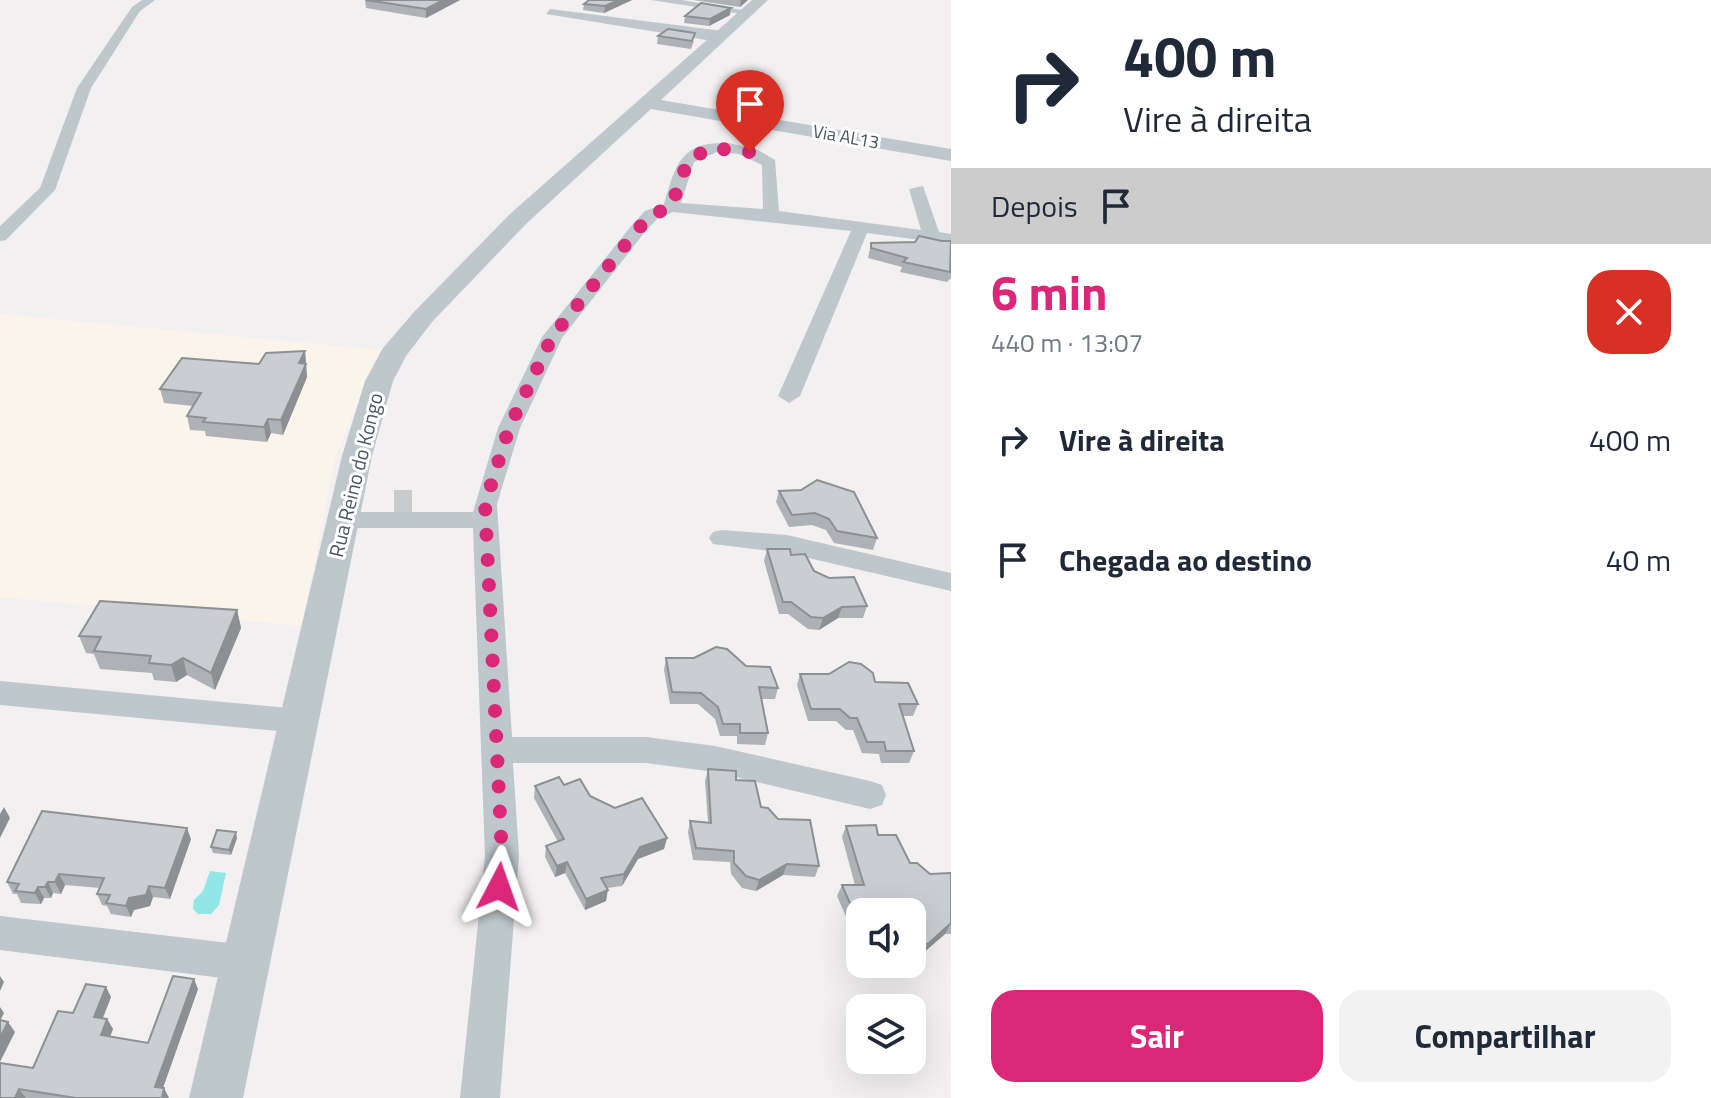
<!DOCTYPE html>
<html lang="pt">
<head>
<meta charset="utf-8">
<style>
	body { margin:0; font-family:"Titillium Web",sans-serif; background:#f2f2f3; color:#1f2937; height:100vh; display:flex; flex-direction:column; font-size:30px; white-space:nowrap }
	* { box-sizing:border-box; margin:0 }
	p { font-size:26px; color:#747a83 }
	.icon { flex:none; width:44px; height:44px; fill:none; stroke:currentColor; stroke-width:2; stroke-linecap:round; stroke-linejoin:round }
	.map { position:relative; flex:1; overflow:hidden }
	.panel { display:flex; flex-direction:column; background:#fff; width:760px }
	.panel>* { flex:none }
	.guide { background:#fff; color:#1f2937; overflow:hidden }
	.fabs { position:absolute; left:846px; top:898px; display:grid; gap:16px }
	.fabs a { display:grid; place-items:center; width:80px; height:80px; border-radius:16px; background:#fff; box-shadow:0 8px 32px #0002; font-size:40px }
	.pin { position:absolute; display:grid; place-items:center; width:68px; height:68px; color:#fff; margin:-82px -34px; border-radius:50% 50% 50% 0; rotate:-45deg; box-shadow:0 0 8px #0007 }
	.pin .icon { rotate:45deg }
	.me { position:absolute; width:88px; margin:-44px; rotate:4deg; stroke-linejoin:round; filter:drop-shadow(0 0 6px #0008) }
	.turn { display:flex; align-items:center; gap:28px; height:168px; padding:0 40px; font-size:36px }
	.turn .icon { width:104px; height:104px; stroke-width:2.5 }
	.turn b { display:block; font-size:56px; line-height:68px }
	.then { display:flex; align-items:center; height:76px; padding:0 40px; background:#0003; gap:16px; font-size:30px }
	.round { display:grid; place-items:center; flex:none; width:84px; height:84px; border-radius:24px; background:#f2f2f3 }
	.headline { display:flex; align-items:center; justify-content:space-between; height:136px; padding:0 40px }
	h1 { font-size:48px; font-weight:700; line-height:60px; color:#db2777 }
	.button { display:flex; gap:16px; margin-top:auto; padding:16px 40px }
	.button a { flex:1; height:92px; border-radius:24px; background:#db2777; color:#fff; font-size:32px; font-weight:700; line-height:92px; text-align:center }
	.button a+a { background:#f2f2f3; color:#1f2937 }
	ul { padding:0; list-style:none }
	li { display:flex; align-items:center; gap:24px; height:120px; padding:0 40px }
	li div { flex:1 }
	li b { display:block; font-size:30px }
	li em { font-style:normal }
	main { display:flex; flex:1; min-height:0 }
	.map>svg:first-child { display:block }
	.commercial { fill:#fbf4eb }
	.water { fill:#91e6e8 }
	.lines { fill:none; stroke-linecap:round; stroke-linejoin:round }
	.minor-tunnel { stroke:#c8cacc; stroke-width:28; stroke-dasharray:28 14; stroke-linecap:butt }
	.minor { fill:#bdc7cc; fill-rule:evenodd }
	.tertiary { fill:#bdc7cc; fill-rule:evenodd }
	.wall { fill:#aeb1b5 }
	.shaded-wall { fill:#8d9093 }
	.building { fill:#caced2; stroke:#8d9093; stroke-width:2 }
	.route { stroke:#db2777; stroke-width:14; stroke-dasharray:0 25.2 }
	.labels { text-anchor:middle; stroke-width:6; stroke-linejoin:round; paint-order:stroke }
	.far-street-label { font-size:18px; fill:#49575d; stroke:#fff }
	.street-label { font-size:20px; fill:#49575d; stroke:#fff }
</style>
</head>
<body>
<main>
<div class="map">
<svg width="951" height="1098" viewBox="0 0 951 1098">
	<rect width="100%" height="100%" fill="#f3f0f1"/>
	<path class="commercial" d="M0,314l380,36 -45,109 -33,167 -302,-29z"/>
	<path class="water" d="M210,871l16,2 -7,32 -8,9h-13l-5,-5 1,-9 9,-9z"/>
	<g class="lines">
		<path class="minor-tunnel" d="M394,504h18"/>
		<g class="minor">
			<path d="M142,0h13l-15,11 -49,77 -36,102 -49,50 -6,1v-15l40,-38 37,-100 55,-81z"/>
			<path d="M651,0h31l72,12 -6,3z"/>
			<path d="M550,9l173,22 6,4 -10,7 -173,-28z"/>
			<path d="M729,143l29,7 17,10 4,51 142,19 -12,-41 14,-3 16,46 12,2v10l-84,-11 -67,163 -11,7 -11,-7 73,-165 -178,-19 -16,7 -13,14 -82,105 -42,90 -23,76 15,233h134l69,9 155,35 12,4 4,10 -4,10 -12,4 -155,-37 -69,-9h-133l6,93 -19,242h-40l25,-242 -12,-328h-130l-9,-2 -4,-6 4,-6 9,-2h130l25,-84 44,-91 90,-112 13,-14 19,-7c12,-40 16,-63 65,-61zM717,152l22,2 23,11 1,44 -82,-6 13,-41z"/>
			<path d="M722,530l65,5 164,38v18l-164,-38 -74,-9 -4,-6 4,-6z"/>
			<path d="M0,681l299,28 11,3 4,9 -4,9 -11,3 -299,-28z"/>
			<path d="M0,916l246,29 13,5 6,13 -6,13 -13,5 -246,-31z"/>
		</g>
		<path class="tertiary" d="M752,0h16l-107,100 290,49v12l-300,-52 -125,115 -94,98 -26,34 -13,25 -21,75 -129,642h-54l153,-642 23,-75 18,-33 31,-36 96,-98z"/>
	</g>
	<g class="wall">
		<path d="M365,0h95l-34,18 -60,-10z"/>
		<path d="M632,0l-28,13 -21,-3 1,-6z"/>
		<path d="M693,0h55l-8,7z"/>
		<path d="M730,15l-21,11 -25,-3 1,-7z"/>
		<path d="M658,36l36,5 -3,8 -34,-5z"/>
		<path d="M951,241v37l-4,4 -47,-10 2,-5 -34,-9 3,-15z"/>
		<path d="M305,351l2,26 -24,58 -12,-2 -4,9 -61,-6 -1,-5 -15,-1 -3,-14 6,-10 -29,-3 -4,-14 99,-25z"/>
		<path d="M779,491l98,47 -4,12 -39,-7 -8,-13 -14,-5 -23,2 -13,-25z"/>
		<path d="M767,549l24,6 23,16 53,35 -4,12h-25l-19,12 -11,-1 -20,-15h-9l-15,-53z"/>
		<path d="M237,610l4,18 -26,62 -28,-15 -11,7 -22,-2 -2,-7 -52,-4 -6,-15 -8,-1 -7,-17z"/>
		<path d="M666,658l80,8 32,22 -3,11h-13l6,34 -3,12 -28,-1v-8h-17l-5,-17 -17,-15h-28l-6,-34z"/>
		<path d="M800,674l118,30 -5,12h-10l11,35 -5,12h-28l-2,-9 -17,-1 -9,-23h-7l-10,-9h-28l-11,-36z"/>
		<path d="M708,769l28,11 25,27 58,59 -4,11 -32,-2 -27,16 -14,-3 -11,-14 -1,-12 -37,-2 -5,-28 2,-11 18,1 -3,-41z"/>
		<path d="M564,785l26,11 77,42 -3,11 -26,10 -16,27 -15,2 -1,13 -21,9 -20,-37 -10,4 -10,-20 1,-11 12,-4 -24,-44 1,-12z"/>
		<path d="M846,826l32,9 32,28 20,11 21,-1v61h-6l-23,20 -10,-1v-41h-52v14h-10l-13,-30 5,-11h13l-13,-48z"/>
		<path d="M237,838l-6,17 -18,-2 -2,-6z"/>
		<path d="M191,839l-21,60 -17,-2 -3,9 -16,4 -3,7 -20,-3 -4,-8 -5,-1 -5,-11 3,-6 -35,-3 -4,9 -8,-1 -2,5h-7l-3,6 -20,-1 -4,-9h-4l-6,-12z"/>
		<path d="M198,989l-35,99 6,10h-169l33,-30 40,-55 38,-16 -8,21 4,1 6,10 -3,7 38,7z"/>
	</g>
	<g class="shaded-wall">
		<path d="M443,0h17l-34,18v-9z"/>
		<path d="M619,0h13l-28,13 1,-7z"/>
		<path d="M741,0h7l-8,7z"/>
		<path d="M731,8l-1,7 -21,11 1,-7z"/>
		<path d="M305,351l2,26 -24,58 -2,-15 18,-57z"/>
		<path d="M268,419l3,14 -4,9 -3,-15z"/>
		<path d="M842,607l-4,11 -19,12 4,-12z"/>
		<path d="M237,610l4,18 -26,62 -4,-17z"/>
		<path d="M183,658l4,17 -11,7 -5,-17z"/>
		<path d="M4,807l6,11 -10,20v-24z"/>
		<path d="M187,828l4,11 -21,60 -5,-11z"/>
		<path d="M236,832l1,6 -6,17 -2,-5z"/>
		<path d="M667,838l-3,11 -26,10 -16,27 2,-12 16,-27z"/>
		<path d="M567,862l-2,11 -10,4 2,-11z"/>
		<path d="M787,864l-4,11 -27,16 3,-11z"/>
		<path d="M59,874l6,11 -4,9 -6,-12z"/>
		<path d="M48,882l5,11 -2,5 -6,-11z"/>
		<path d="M149,886l4,11 -3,9 -16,4 -3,7 -5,-11 3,-8z"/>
		<path d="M38,887l6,11 -3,6 -6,-11z"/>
		<path d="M608,890l-2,11 -21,9 1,-11z"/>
		<path d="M951,923l-6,11 -23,20 6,-10z"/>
		<path d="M0,976l4,6 -4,9z"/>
		<path d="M194,979l4,10 -38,107 -5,-9z"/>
		<path d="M106,987l5,10 -12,30 -5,-10z"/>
		<path d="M0,1007l4,6 -4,8z"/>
		<path d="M107,1019l6,10 -6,16 -6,-10z"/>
		<path d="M8,1022l7,10 -15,30v-24z"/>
		<path d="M164,1088l5,10h-7z"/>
		<path d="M19,1089l7,9h-11z"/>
	</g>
	<g class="building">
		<path d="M366,0h77l-17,9z"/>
		<path d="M589,0h30l-14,6 -21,-2z"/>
		<path d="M701,3l30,5 -21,11 -25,-3z"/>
		<path d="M668,29l27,4 -3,8 -34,-5z"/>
		<path d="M919,236l23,5h9l-1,31 -47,-10 4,-4 -36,-10v-5l44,-1z"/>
		<path d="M305,351l-6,12 7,1 -25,56 -13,-1 -4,8 -61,-5 3,-4 -19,-2 14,-23 -41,-4 22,-31 77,6 7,-11z"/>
		<path d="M817,480l37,12 23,46 -40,-7 -8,-12 -14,-6 -23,2 -13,-24 22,-1z"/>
		<path d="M767,549h23l1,6 14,-1 9,17 15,7 25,-1 13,29 -25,1 -19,11 -12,-1 -20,-15h-8z"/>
		<path d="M100,601l137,9 -26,63 -28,-15 -12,7 -22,-2 2,-7 -57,-5 7,-14 -22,-1z"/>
		<path d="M716,647l11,2 19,17 24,1 8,21 -19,-1 9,46h-28v-9h-17l-5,-17 -17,-14 -29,-1 -6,-34h28z"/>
		<path d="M849,662l12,2 12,9 2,9 33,1 10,21h-19l15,47h-28l-2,-9h-17l-10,-24h-7l-10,-9h-29l-11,-35h29z"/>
		<path d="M708,769l28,2v9l19,1 6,26 7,1 10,11 32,1 9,46 -32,-2 -28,16 -13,-4 -12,-13v-12l-38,-3 -6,-27 21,2z"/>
		<path d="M559,777l5,8 16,-6 10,17 25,12 27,-10 25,40 -27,9 -16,27 -23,4 7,12 -22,9 -19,-37 -10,4 -11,-20 18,-7 -29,-53z"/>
		<path d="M42,811l145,17 -22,60 -16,-2 -3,9 -17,3 -3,8 -20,-3 4,-8 -13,-1 7,-16 -45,-4 -4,8h-7l-3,5h-7l-3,6 -20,-2 4,-7 -12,-2z"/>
		<path d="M876,825l2,10h18l14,28h7l13,11 21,-1v50l-23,21 -16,-3v-29h-52v3h-5l-13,-30h22l-18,-59z"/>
		<path d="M217,830l19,2 -7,18 -18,-3z"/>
		<path d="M173,976l21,3 -39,108 9,1 -2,10h-86l-57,-9 -4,9h-15v-35l33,5 25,-57 15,2 13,-29 20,3 -12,30 13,2 -6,16 47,8z"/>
		<path d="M0,1020l8,2 -8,16z"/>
	</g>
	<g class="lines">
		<path class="route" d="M499,887l3,-31 -17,-352 24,-76 43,-91 86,-108 13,-14 20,-8 17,-47 23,-12 39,4"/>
	</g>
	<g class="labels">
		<g class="far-street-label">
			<text transform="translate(846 137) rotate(10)" y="6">Via AL13</text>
		</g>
		<g class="street-label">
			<text transform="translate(356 475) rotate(-76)" y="7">Rua Reino do Kongo</text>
		</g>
	</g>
</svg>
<div class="fabs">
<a><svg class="icon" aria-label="sound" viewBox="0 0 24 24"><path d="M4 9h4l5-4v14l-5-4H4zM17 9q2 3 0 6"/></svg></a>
<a><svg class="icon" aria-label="layers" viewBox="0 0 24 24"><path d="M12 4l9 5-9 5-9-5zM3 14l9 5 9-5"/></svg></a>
</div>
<div class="pin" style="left:750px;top:152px;background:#d93025"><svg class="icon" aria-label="arrive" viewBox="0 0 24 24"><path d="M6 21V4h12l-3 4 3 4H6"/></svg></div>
<svg class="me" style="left:499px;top:887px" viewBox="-20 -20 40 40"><path d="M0-17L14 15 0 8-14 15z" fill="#db2777" stroke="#fff" stroke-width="4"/></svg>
</div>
<section class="panel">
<div class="guide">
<div class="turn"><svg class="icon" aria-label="right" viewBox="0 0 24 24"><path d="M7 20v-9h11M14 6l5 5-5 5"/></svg><div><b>400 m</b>Vire à direita</div></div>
<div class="then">Depois<svg class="icon" aria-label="arrive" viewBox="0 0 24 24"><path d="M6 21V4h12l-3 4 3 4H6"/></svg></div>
</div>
<div class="headline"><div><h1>6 min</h1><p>440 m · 13:07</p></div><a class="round" style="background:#d93025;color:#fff"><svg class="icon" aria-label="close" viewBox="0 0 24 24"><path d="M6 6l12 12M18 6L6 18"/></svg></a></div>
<ul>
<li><svg class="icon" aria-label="right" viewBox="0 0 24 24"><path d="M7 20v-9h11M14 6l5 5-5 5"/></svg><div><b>Vire à direita</b></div><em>400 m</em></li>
<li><svg class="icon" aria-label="arrive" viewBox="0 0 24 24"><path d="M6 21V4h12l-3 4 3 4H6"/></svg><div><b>Chegada ao destino</b></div><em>40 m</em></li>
</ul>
<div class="button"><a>Sair</a><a>Compartilhar</a></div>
</section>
</main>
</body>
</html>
